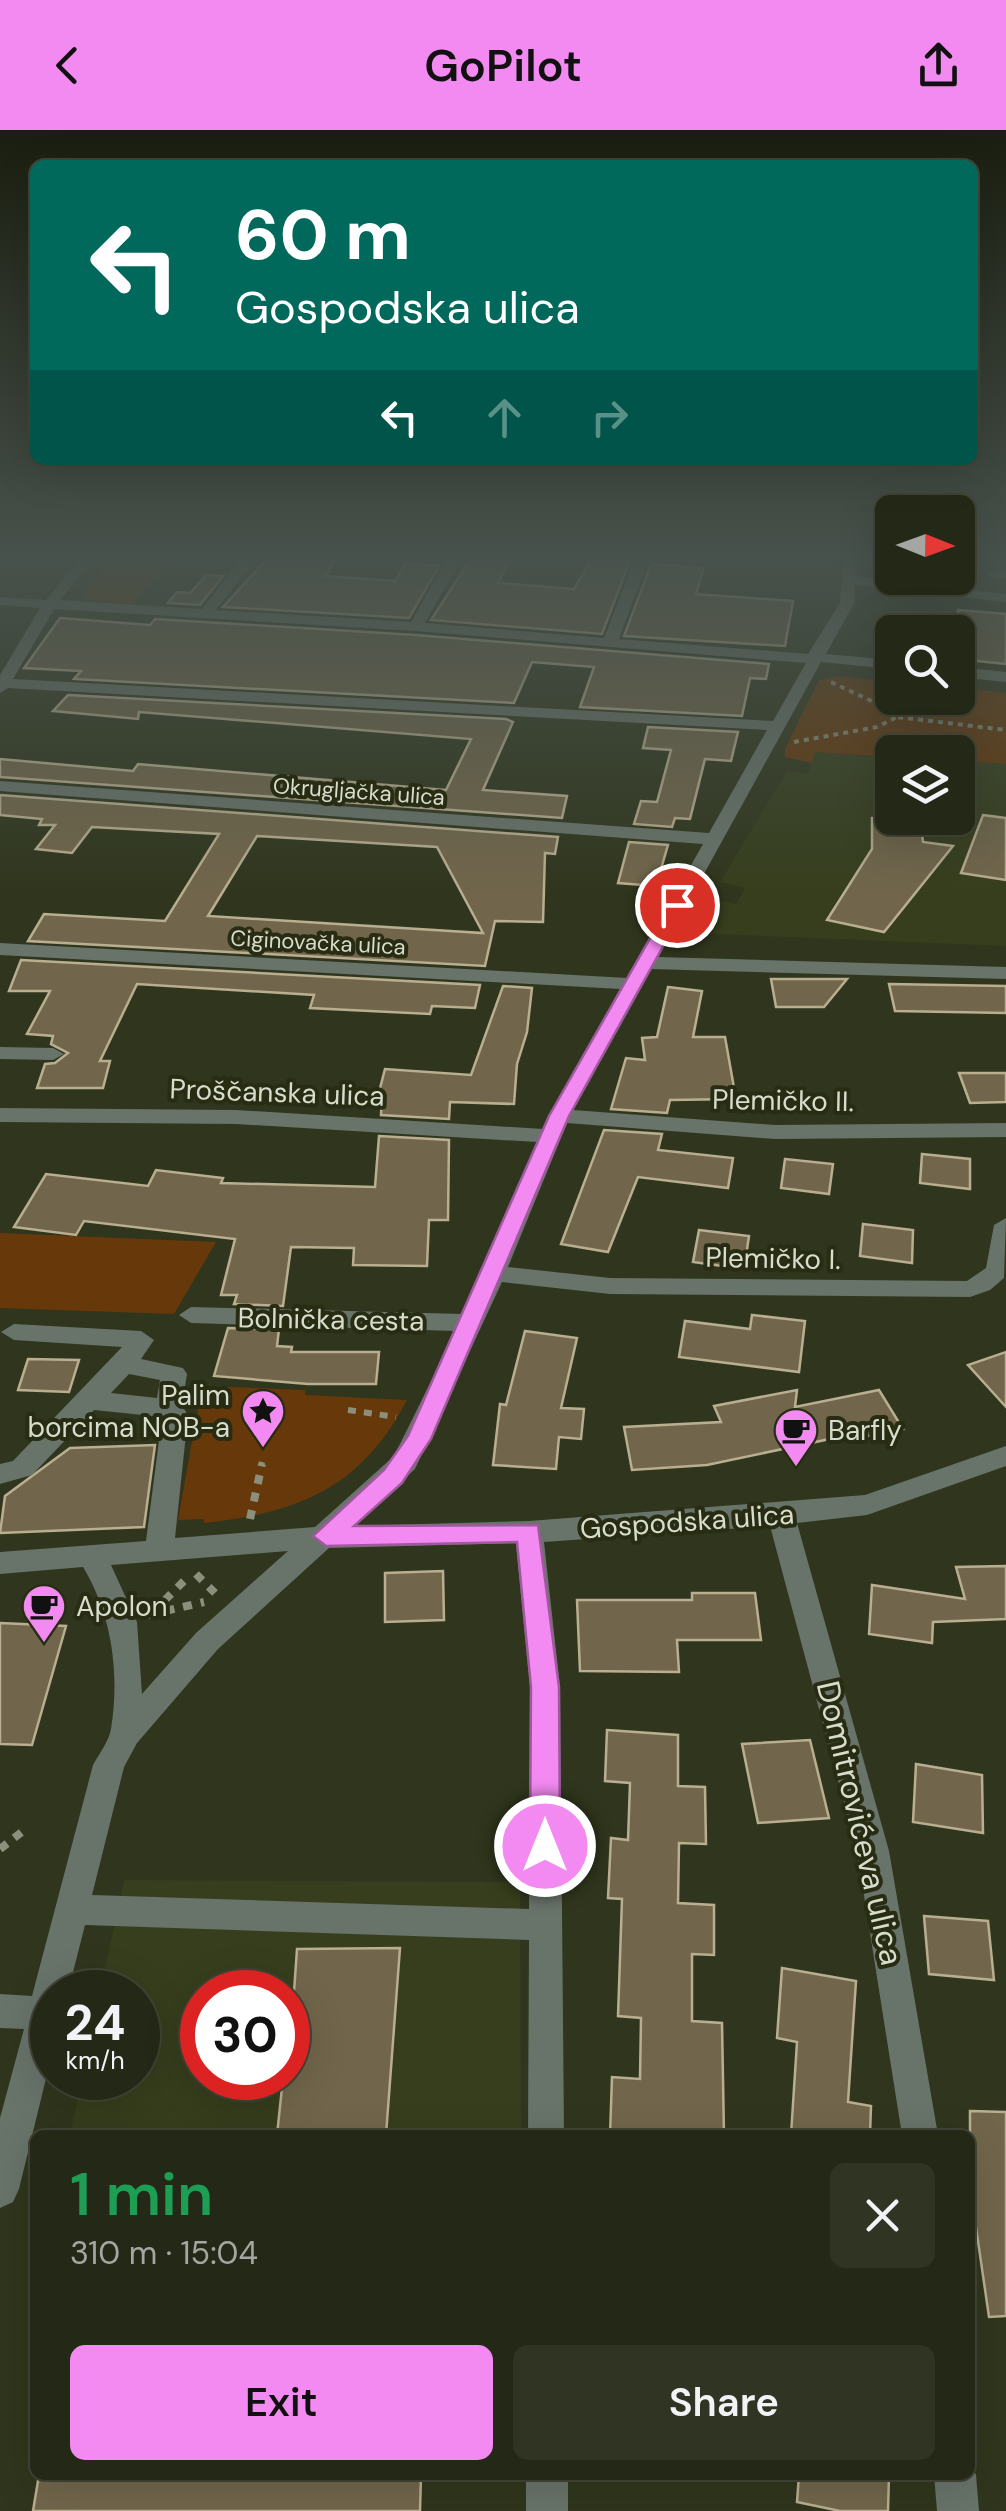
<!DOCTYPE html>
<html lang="en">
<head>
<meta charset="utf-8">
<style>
	body { margin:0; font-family:"DM Sans",sans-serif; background:#303423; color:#f1f3f6; height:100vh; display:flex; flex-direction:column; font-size:38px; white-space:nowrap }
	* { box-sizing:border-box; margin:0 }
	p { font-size:32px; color:#a3a6a1 }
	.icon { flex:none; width:55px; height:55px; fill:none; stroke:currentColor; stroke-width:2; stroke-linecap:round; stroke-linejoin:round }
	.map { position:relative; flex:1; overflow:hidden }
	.sheet { position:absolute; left:30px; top:2000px; width:945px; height:350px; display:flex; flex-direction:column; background:#242816; border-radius:15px; box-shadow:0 10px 40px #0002,0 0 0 2px #414435 }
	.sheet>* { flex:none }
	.banner { position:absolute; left:30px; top:30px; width:948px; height:305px; border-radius:15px; box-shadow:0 10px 40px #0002,0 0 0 2px #414435; background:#00695c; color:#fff; overflow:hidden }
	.needle { width:65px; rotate:91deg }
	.buttons { position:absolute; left:875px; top:365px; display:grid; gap:20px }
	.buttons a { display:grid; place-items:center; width:100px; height:100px; border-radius:15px; background:#242816; box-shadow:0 10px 40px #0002,0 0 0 2px #414435; font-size:50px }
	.speed { position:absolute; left:30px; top:1840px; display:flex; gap:20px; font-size:50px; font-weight:700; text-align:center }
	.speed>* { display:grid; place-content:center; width:130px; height:130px; border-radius:50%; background:#242816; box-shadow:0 10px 40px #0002,0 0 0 2px #414435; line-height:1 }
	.speed small { font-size:25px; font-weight:400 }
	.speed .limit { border:15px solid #d22; background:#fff; color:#111 }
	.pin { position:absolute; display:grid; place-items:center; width:85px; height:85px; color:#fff; margin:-42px; border:5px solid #fff; border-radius:50%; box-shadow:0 2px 10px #0007 }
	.me { position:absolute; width:110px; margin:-55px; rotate:0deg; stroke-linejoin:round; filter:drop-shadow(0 0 8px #0008) }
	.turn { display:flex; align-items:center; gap:35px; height:210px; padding:0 40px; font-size:45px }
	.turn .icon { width:130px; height:130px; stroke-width:2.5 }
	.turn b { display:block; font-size:70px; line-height:85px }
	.lanes { display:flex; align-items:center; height:95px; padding:0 40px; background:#0003; justify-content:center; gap:50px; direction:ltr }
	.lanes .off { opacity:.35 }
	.round { display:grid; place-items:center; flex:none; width:105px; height:105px; border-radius:15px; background:#303423 }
	.overview { display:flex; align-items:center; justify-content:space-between; height:170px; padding:0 40px }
	h1 { font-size:60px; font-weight:600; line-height:75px; color:#1e9e55 }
	.action { display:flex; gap:20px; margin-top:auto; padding:20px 40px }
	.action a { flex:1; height:115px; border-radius:15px; background:#f38af1; color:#111; font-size:40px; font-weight:600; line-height:115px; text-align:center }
	.action a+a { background:#303423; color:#f1f3f6 }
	header { display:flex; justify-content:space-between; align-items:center; height:130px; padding:0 40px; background:#f38af1; color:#111; font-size:45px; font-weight:600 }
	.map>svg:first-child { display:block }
	.built { fill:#363e1d; fill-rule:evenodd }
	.green { fill:#67380a }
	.building { fill:#71664b; stroke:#b9ae90; stroke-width:2.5; fill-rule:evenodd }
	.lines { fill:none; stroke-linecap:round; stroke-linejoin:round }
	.path-far2 { stroke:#8b907c; stroke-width:4; stroke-dasharray:5 5; stroke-linecap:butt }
	.path-far1 { stroke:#8b907c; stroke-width:6; stroke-dasharray:8 8; stroke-linecap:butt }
	.path { stroke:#8b907c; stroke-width:8; stroke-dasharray:9 9; stroke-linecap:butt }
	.minor { fill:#68736a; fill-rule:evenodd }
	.route { fill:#f38af1; stroke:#9e5a9d; stroke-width:2.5 }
	.labels { text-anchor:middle; stroke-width:8; stroke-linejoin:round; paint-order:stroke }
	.far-street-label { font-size:22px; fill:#d7dccc; stroke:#272c13 }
	.street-label { font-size:28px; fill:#d7dccc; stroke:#272c13 }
	.poi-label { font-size:28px; fill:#d7dccc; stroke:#272c13; text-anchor:start }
	.near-street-label { font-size:32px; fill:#d7dccc; stroke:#272c13 }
</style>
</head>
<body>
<header><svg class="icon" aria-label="back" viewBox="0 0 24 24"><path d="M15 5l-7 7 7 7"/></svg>GoPilot<svg class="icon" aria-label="share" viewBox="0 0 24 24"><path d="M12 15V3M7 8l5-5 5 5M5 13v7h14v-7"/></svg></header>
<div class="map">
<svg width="1006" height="2381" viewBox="0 0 1006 2381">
	<rect width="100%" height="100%" fill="#30361d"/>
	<g class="built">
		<path d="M815,622l77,5v61h66v-57l48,3v182l-317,-13 20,-34 27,5 9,-16 -25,-6 67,-111 21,3z"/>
		<path d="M124,1750l396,2 1,253h-451l12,-57h56v-86h-38zM202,1862h86v86h-86z"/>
	</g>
	<g class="green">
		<path d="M108,431l61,4 -37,39 -50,-5z"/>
		<path d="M838,546l54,6v16h66v-10l48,5v71l-48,-3v-9h-66v5l-77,-5 -3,11 -27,-6v-8l34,-69z"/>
		<path d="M0,1103l216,9 -42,72 -174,-6z"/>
		<path d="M202,1256l103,4v5l102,5c-45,87 -108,113 -203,123v-4l-26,1z"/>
	</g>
	<g class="building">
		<path d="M265,431h70l-10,15 70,5 11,-18 33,3 -30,52 -186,-11z"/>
		<path d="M469,431h40l-11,22 76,6 16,-28 39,2 -27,71 -171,-14z"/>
		<path d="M651,434l53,4 -8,26 97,7 -8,45 -161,-10z"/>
		<path d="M206,445l17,1 -23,29 -32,-2 9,-11 13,1z"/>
		<path d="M958,480l48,4v50l-48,-5z"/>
		<path d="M60,488l90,7 5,-6 261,16 353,29 -3,15 -16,-1 -8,38 -162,-9 14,-40 -62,-5 -18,41 -440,-24 7,-8 -57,-3z"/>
		<path d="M68,565l438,24 7,3 -30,68 84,6 -5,22 -562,-41v-18l133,12 5,-7 308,26 25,-51 -332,-27 -1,7 -85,-8z"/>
		<path d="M648,597l90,5 -7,29 -26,-2 -15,60 -15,-1 -3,9 -38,-3 7,-23 16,1 14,-52 -28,-2z"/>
		<path d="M0,665l558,42 -3,17 -10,-1 -2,69 -48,-1 -10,45 -457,-25 16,-27 121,7 54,-87 -127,-7 -20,26 -36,-4 19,-24h-16l3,-6 -42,-4zM257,706l180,11 46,86 -275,-17z"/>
		<path d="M983,685l23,3v62l-45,-7z"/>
		<path d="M872,688h48l3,24 30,4 -69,86 -57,-12 45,-71z"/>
		<path d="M629,712l39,3 -12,41 -38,-3z"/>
		<path d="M21,830l459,25 -5,23 -43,-2 -2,8 -120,-6 4,-13 -177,-11 -37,77h10l-7,27h-66l8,-24 10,-1 13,-10 -17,-9 2,-8 -26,-2 23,-43h-41z"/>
		<path d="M771,849h76l-23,28h-48z"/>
		<path d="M889,854l117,2v27l-111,-2z"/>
		<path d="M503,856l29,2 -5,44 -10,32 -3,40 -64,-2 -1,17 -68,-4 1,-19h-4l7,-27 86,6z"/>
		<path d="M668,857l34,4 -9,46h32l11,62 -66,1 -3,13 -56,-4 15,-51 19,2 -3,-22 15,-1z"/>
		<path d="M959,943h47v29l-36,1z"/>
		<path d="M604,1000l58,4 -4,16 75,8 -5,30 -90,-11 -30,75 -47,-8z"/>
		<path d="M379,1006l70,4 -1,80h-19l-2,46 -74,-1 1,-17 -63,-1 -8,59 -49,-2 3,-9h-16l14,-56 -151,-18 -8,14 -62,-8 32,-53 102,12 8,-16 67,8 -2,5 154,4z"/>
		<path d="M922,1024l48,5v30l-50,-6z"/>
		<path d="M785,1029l48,5 -4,30 -48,-6z"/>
		<path d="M863,1094l50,6 -1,33 -52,-7z"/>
		<path d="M699,1100l50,6 -5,33 -51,-7z"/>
		<path d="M752,1185l53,6 -6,51 -120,-15 6,-36 65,8z"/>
		<path d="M228,1198l51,1 -2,17 15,1 -1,5h88l-3,32h-68l-94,-8z"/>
		<path d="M525,1201l52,7 -16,70 23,1 -3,30 -22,-2 -3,32 -63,-4 7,-61 6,1z"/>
		<path d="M1006,1222v55l-38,-42z"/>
		<path d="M28,1229l51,1 -10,32 -51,-2z"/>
		<path d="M797,1260l-2,17 84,-17 24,39 -56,11 -3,-4 -137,29 -75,5 -8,-43 97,-5 -7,-16z"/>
		<path d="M155,1315l-11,82 -144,6 5,-37 65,-48z"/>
		<path d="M1006,1436v53l-73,3 -1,21 -63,-9 3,-49 93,14 -9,-32z"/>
		<path d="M443,1441l1,49 -59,2v-49z"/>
		<path d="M692,1463h63l6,47h-84l2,32 -99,-1 -3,-71h115z"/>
		<path d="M0,1493l66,3 -34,119 -32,-1z"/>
		<path d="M607,1600l71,5v51l27,1 1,57 -27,-1 -1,60 36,2v50l-22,-1v67l30,2 2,112h-114l2,-58 28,2 1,-61 -23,-2 4,-117 -14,-1 3,-60 17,2 2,-57 -25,-2z"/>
		<path d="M810,1610l19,78 -71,5 -16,-79z"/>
		<path d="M916,1634l66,11 1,58 -70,-11z"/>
		<path d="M924,1786l64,5 6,59 -65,-6z"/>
		<path d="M400,1818l-14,187h-109l6,-57h5l9,-129z"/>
		<path d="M782,1838l74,13 -8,121 23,4 -1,29h-79l6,-93 -20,-4z"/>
		<path d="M970,1981l36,1v204l-17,1 -19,-131z"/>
		<path d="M39,2345h382l-1,36h-387z"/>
		<path d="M799,2345h90l-1,36h-48l-43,-9z"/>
	</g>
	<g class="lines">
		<g class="path-far2">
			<path d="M831,552l68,32 -2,3 109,13"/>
			<path d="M794,612l83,-15 20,-10"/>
		</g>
		<g class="path-far1">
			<path d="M348,1280l48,7"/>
			<path d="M261,1336l1,-4"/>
		</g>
		<g class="path">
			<path d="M250,1389l12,-55"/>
			<path d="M196,1444l19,19"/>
			<path d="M152,1483l37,-37"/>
			<path d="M148,1485l56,-13"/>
			<path d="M0,1719l27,-21"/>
		</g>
		<g class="minor">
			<path d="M78,431h14l-32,39 142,9 38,-48h14l-38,49 195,12 35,-61h14l-35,62 179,15 30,-77h14l-29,78 189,15 32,-51 3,-42h14l-1,15 150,18v8l-151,-17 -1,18 -28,51 66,6v9l-71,-7 -163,295 348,10v12l-355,-10 -78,141 202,15 231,-2v14l-231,2 -208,-16 -59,144 102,11 357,3 19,-13 8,-43 12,-7 -2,60 -14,12 -20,7 -360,-3 -108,-12 -87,187 -62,57 176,-5 336,-26 141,-49v20l-139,49 -70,8 92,328 49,284h-36l-45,-284 -87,-325 -226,16 16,145 4,448h-36l1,-195 -444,-15 -17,67h-16v62l-33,135 -6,13 -13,6v-90l24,-89 -24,-1v-34l32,2 61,-231c6,-11 16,-24 18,-36 9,-56 1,-114 -28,-162l-83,7v-22l146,-11 16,-124 -68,-7 -62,65 -32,9v-20l13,-3 109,-114 -108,-7 -13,-8 13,-8 127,7 13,9 -13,19 42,9 4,6 -5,32 6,9 -13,123 140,-11 79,-71 62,-125 -265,-8 -12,-8 12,-8 272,7 74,-172 -301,-18 -236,-2v-14l236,2 307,19 77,-140 -620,-34v-12l627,35 76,-134 -703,-53v-10l709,52 58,-103 -759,-42 -8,5v-18l40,-67 -40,-3v-8l46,3zM54,479l362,22 390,32 -33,58 -760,-42zM129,1244l31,6 -3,18 -46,-5zM516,1413l14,144 -1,222 -437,-14 32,-128 13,-24 81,-94 111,-101zM288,1421l-92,82 -54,61 -5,-72 -26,-57z"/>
			<path d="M994,440l12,1v8l-17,-2 -2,-3z"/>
			<path d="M958,537l48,5v10l-48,-5z"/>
			<path d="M0,917l53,1 11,6 -11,6 -53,-1z"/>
			<path d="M970,2331l6,14 3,36h-42l-3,-36h36z"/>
			<rect x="526" y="2345" width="42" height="36"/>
		</g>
	</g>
	<linearGradient id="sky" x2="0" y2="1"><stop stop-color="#1a1e10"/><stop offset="0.56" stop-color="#48524c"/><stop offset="1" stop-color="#48524c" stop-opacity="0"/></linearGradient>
	<rect width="1006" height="764" fill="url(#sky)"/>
	<path class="route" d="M677,770l9,5 -117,211 -138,323 -29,44 -48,43 184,-1 21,162 1,159 -4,9 -11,4 -11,-4 -4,-9 1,-159 -14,-145 -191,4 -13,-10 71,-66 24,-34 141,-320 120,-211z"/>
	<defs>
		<g id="sight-pin" transform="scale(2.25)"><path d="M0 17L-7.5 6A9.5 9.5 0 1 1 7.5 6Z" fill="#f38af1" stroke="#272c13"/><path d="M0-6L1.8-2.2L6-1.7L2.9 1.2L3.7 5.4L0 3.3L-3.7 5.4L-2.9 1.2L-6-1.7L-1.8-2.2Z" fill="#111"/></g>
		<g id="cafe-pin" transform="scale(2.25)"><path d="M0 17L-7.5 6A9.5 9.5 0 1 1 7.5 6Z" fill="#f38af1" stroke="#272c13"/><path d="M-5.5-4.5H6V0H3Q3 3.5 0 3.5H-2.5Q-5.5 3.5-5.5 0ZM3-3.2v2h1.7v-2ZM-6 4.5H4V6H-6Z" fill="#111"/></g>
	</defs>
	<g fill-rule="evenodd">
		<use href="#sight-pin" x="263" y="1281"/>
		<use href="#cafe-pin" x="796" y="1300"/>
		<use href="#cafe-pin" x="44" y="1476"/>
	</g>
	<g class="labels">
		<g class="far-street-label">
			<text transform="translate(359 661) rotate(4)" y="8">Okrugljačka ulica</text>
			<text transform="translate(318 812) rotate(3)" y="8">Ciginovačka ulica</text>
		</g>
		<g class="street-label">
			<text transform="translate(277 962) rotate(2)" y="10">Proščanska ulica</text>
			<text transform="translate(783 970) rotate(1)" y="10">Plemičko II.</text>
			<text transform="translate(773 1128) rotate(1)" y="10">Plemičko I.</text>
			<text transform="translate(331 1189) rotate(1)" y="10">Bolnička cesta</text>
			<text transform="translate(687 1391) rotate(-4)" y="10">Gospodska ulica</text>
		</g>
		<g class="poi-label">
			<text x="230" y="1275" text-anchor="end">Palim<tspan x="230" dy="32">borcima NOB-a</tspan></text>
			<text x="828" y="1310">Barfly</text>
			<text x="76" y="1486">Apolon</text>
		</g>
		<g class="near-street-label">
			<text transform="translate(860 1693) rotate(77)" y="11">Domitrovićeva ulica</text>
		</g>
	</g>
</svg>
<div class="buttons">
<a><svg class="needle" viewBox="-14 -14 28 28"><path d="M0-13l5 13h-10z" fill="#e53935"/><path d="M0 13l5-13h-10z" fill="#a3a6a1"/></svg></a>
<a><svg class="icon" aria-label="search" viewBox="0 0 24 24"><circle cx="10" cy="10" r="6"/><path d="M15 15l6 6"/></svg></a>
<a><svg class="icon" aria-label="layers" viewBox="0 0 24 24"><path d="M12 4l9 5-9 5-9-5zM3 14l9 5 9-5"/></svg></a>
</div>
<div class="speed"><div>24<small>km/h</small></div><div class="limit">30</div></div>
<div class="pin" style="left:677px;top:775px;background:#d93025"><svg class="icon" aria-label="arrive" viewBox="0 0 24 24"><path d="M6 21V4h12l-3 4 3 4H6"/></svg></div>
<svg class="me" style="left:545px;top:1716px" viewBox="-20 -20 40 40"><circle r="17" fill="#f38af1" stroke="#fff" stroke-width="3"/><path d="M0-11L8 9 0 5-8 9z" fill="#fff"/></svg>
<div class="banner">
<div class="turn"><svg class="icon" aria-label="left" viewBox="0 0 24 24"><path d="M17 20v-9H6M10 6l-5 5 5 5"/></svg><div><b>60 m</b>Gospodska ulica</div></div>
<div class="lanes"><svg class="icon" aria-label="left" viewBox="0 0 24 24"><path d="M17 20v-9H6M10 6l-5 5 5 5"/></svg><svg class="icon off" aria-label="ahead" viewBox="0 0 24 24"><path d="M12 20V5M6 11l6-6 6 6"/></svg><svg class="icon off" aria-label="right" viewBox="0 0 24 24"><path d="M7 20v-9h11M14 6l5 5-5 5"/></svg></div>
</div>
<section class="sheet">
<div class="overview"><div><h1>1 min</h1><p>310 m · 15:04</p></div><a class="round"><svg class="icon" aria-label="close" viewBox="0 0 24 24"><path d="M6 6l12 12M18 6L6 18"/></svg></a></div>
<div class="action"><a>Exit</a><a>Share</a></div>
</section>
</div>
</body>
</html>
